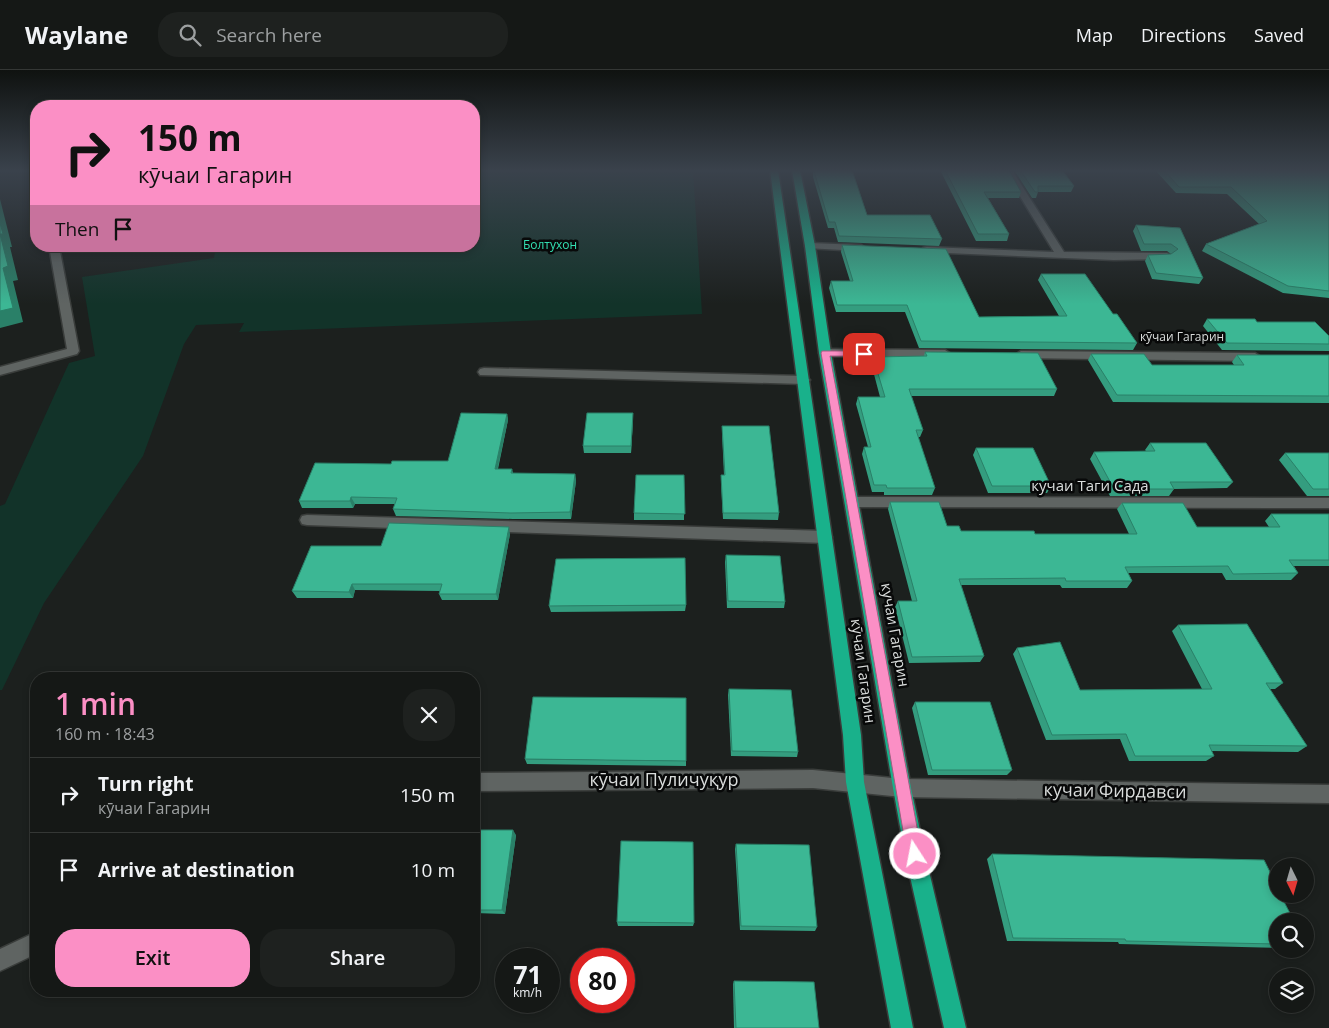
<!DOCTYPE html>
<html lang="en">
<head>
<meta charset="utf-8">
<style>
	body { margin:0; font-family:"Open Sans",sans-serif; background:#1e211f; color:#f1f3f6; height:100vh; display:flex; flex-direction:column; font-size:19px; white-space:nowrap }
	* { box-sizing:border-box; margin:0 }
	p { font-size:16px; color:#9da0a1 }
	.icon { flex:none; width:28px; height:28px; fill:none; stroke:currentColor; stroke-width:2; stroke-linecap:round; stroke-linejoin:round }
	.map { position:relative; flex:1; overflow:hidden }
	.drawer { position:absolute; left:30px; top:602px; width:450px; height:325px; display:flex; flex-direction:column; background:#151816; border-radius:20px; box-shadow:0 2px 8px #0003,0 0 0 1px #343735 }
	.drawer>* { flex:none }
	.guide { position:absolute; left:30px; top:30px; width:450px; height:152px; border-radius:20px; box-shadow:0 2px 8px #0003,0 0 0 1px #343735; background:#fb8fc5; color:#111; overflow:hidden }
	.needle { width:32px; rotate:175deg }
	.controls { position:absolute; left:1269px; top:788px; display:grid; gap:10px }
	.controls a { display:grid; place-items:center; width:45px; height:45px; border-radius:50%; background:#151816; box-shadow:0 2px 8px #0003,0 0 0 1px #343735; font-size:25px }
	.speed { position:absolute; left:495px; top:878px; display:flex; gap:10px; font-size:25px; font-weight:700; text-align:center }
	.speed>* { display:grid; place-content:center; width:65px; height:65px; border-radius:50%; background:#151816; box-shadow:0 2px 8px #0003,0 0 0 1px #343735; line-height:1 }
	.speed small { font-size:12px; font-weight:400 }
	.speed .limit { border:8px solid #d22; background:#fff; color:#111 }
	.pin { position:absolute; display:grid; place-items:center; width:42px; height:42px; color:#fff; margin:-21px; border-radius:10px; box-shadow:0 2px 8px #0006 }
	.me { position:absolute; width:55px; margin:-28px; rotate:349deg; stroke-linejoin:round; filter:drop-shadow(0 0 4px #0008) }
	.turn { display:flex; align-items:center; gap:18px; height:105px; padding:0 25px; font-size:22px }
	.turn .icon { width:65px; height:65px; stroke-width:2.5 }
	.turn b { display:block; font-size:35px; line-height:42px }
	.then { display:flex; align-items:center; height:48px; padding:0 25px; background:#0003; gap:10px; font-size:19px }
	.round { display:grid; place-items:center; flex:none; width:52px; height:52px; border-radius:20px; background:#1e211f }
	.summary { display:flex; align-items:center; justify-content:space-between; height:85px; padding:0 25px }
	h1 { font-size:30px; font-weight:600; line-height:38px; color:#fb8fc5 }
	.button { display:flex; gap:10px; margin-top:auto; padding:10px 25px }
	.button a { flex:1; height:58px; border-radius:20px; background:#fb8fc5; color:#111; font-size:20px; font-weight:600; line-height:58px; text-align:center }
	.button a+a { background:#1e211f; color:#f1f3f6 }
	ul { padding:0; list-style:none }
	li { display:flex; align-items:center; gap:15px; height:75px; padding:0 25px; border-top:1px solid #343735 }
	li div { flex:1 }
	li b { display:block; font-size:19px }
	li em { font-style:normal }
	header { display:flex; align-items:center; gap:30px; box-sizing:border-box; height:70px; padding:0 25px; background:#151816; border-bottom:1px solid #343735 }
	header strong { font-size:24px }
	nav { display:flex; gap:28px; margin-inline-start:auto; font-size:18px }
	.search { width:350px; height:45px; background:#1e211f; display:flex; align-items:center; gap:12px; box-sizing:border-box; padding:0 18px; border-radius:20px; color:#9da0a1; font-size:19px }
	.map>svg:first-child { display:block }
	.green { fill:#123329 }
	.lines { fill:none; stroke-linecap:round; stroke-linejoin:round }
	.minor-casing { stroke:#3a3d3b; stroke-width:3 }
	.highway-casing { stroke:#3a3d3b; stroke-width:3 }
	.minor { fill:#5f6462; fill-rule:evenodd }
	.highway { fill:#19b18b; fill-rule:evenodd }
	.wall { fill:#349d7f }
	.shaded-wall { fill:#2a8068 }
	.building { fill:#3cb794; stroke:#2a8068 }
	.route { fill:#fb8fc5; stroke:#a35d80 }
	.labels { text-anchor:middle; stroke-width:5; stroke-linejoin:round; paint-order:stroke }
	.far-park-label { font-size:12px; fill:#33e0b2; stroke:#080909 }
	.far-street-label { font-size:12px; fill:#dadddc; stroke:#080909 }
	.street-label { font-size:15px; fill:#dadddc; stroke:#080909 }
	.near-street-label { font-size:18px; fill:#dadddc; stroke:#080909 }
</style>
</head>
<body>
<header>
<strong>Waylane</strong>
<div class="search"><svg class="icon" aria-label="search" viewBox="0 0 24 24"><circle cx="10" cy="10" r="6"/><path d="M15 15l6 6"/></svg>Search here</div>
<nav><a>Map</a><a>Directions</a><a>Saved</a></nav>
</header>
<div class="map">
<svg width="1329" height="958" viewBox="0 0 1329 958">
	<rect width="100%" height="100%" fill="#1c201e"/>
	<path class="green" d="M474,100h219l9,144 -463,18 5,-9 -48,2 -12,19 -41,112 -99,147 -42,87h-2v-184l5,-2 64,-141 26,-7 -13,-79 132,-19 2,-12h258z"/>
	<g class="lines">
		<g class="minor-casing">
			<g id="minor">
				<path d="M1004,100h8l52,82 103,1 5,3 -5,3 -53,1 -191,-8v-4l4,-1 127,5z"/>
				<path d="M810,173l51,2 5,3 -5,3 -55,-3 -1,-2z"/>
				<path d="M49,176h10l20,105 -2,3 -77,21v-8l67,-18z"/>
				<path d="M825,279l120,1 6,4 -6,4 -124,-2 -2,-3z"/>
				<path d="M1021,281l234,2 6,4 -6,4 -238,-3 -2,-3z"/>
				<path d="M484,298l320,8 6,4 -6,4 -324,-9 -2,-3 2,-3z"/>
				<path d="M852,427l477,1v10l-477,-1 -5,-1 -2,-4 2,-4z"/>
				<path d="M307,445l518,16 5,2 2,4 -2,4 -5,2 -518,-18 -5,-1 -2,-4 2,-4z"/>
				<path d="M813,700l89,9 427,6v18l-427,-6 -89,-9 -339,3v-18z"/>
				<path d="M36,862v22l-36,17v-22z"/>
			</g>
		</g>
		<g class="highway-casing">
			<g id="highway">
				<path d="M770,100h8l83,565 3,47 49,246h-22l-45,-246 -3,-47z"/>
				<path d="M792,100h8l15,76 16,107 80,435 14,66 41,174h-22l-39,-174 -12,-66 -74,-435 -14,-107z"/>
			</g>
		</g>
		<use href="#minor" class="minor"/>
		<use href="#highway" class="highway"/>
	</g>
	<g class="wall">
		<path d="M813,100h39l15,45 75,24 -3,7 -101,-4 -4,-14h-6l-15,-51z"/>
		<path d="M940,100h69l12,22 -2,6h-31l21,36 -2,7h-31z"/>
		<path d="M1014,100h48l12,16 -3,6h-33l-2,6h-4z"/>
		<path d="M1155,100h174v128l-46,-5 -81,-42 4,-7 53,-20 -32,-30 -51,-1z"/>
		<path d="M1136,155l44,3 23,50 -4,6 -47,-5 -7,-18 3,-6 23,-1 -4,-3h-26l-8,-20z"/>
		<path d="M842,175l137,72 80,-1 -21,-36 3,-6 72,40 24,29 -4,7 -214,-2 -14,-36h-69l-7,-24 2,-7h19l-9,-29z"/>
		<path d="M1207,249l50,3 72,14v15l-107,-1 -19,-24z"/>
		<path d="M925,282l132,37 -3,7h-143l12,34 -3,7h-2l17,51 -3,7h-48v-3h-12l-10,-38 2,-7h4l-12,-43 2,-7h22l-9,-34 2,-6 51,-1z"/>
		<path d="M1091,284l61,11h82l-2,-3 5,-7h92v48l-216,-1 -25,-42z"/>
		<path d="M507,344l1,6 -10,49h14l1,4 62,1 1,7 -5,38h-58l-117,-3 -3,-7 2,-5h-40l-2,4h-51l-3,-7 149,-40z"/>
		<path d="M633,350l-2,33h-47l-1,-7z"/>
		<path d="M722,356l57,87 -1,7 -55,-1 -2,-37v-7h3l-2,-42z"/>
		<path d="M1150,373l83,39 -6,6 -53,1 -5,7h-59l-20,-37 4,-7 52,-1 -1,-1z"/>
		<path d="M976,378l75,38 -4,7h-59l-15,-38z"/>
		<path d="M1285,383h44v43h-22l-28,-36z"/>
		<path d="M684,405v45h-50v-7z"/>
		<path d="M890,432l57,24 14,5 74,3h94l-12,-25 5,-6 75,24h72l-4,-6 6,-7h58v52h-35l4,7 -7,7h-65l-4,-7h-94l4,8 -5,7h-65l-2,-3h-99l23,71 -4,6 -71,1 -14,-56 3,-6h14l-24,-92z"/>
		<path d="M510,464l-12,66h-56l-3,-6 1,-3 -85,-1 -2,8h-56l-5,-7 89,-45z"/>
		<path d="M726,485l59,47 -1,6h-57l-2,-46z"/>
		<path d="M686,535l-1,6 -134,1 -2,-6z"/>
		<path d="M1178,555l105,58 -8,6h-6l38,57 -9,6 -87,-1 3,5 -8,5h-77l-9,-22 -74,1 -33,-86 4,-6 63,42 122,-1 -30,-58z"/>
		<path d="M729,619l69,63 -1,5 -66,-1 -3,-61z"/>
		<path d="M915,632l97,68 -5,5h-79l-16,-67z"/>
		<path d="M525,689l161,2v5l-159,-2z"/>
		<path d="M474,760l42,5 -11,79 -31,-1z"/>
		<path d="M736,774l81,83 -2,4 -75,-1 -5,-81z"/>
		<path d="M992,784l286,67v27l-159,-4 -1,-2 -111,-1 -20,-82z"/>
		<path d="M617,852l77,1 -1,3h-75z"/>
		<path d="M734,911l85,47h-85l-1,-44z"/>
	</g>
	<g class="shaded-wall">
		<path d="M0,129l12,48h-2l8,33 -5,1 10,41 -23,6v-17l3,-43 -3,-34z"/>
		<path d="M633,343v7l-2,33v-7z"/>
		<path d="M507,344l1,6 -12,56 -1,-7z"/>
		<path d="M575,404l1,7 -5,38 -1,-7z"/>
		<path d="M351,427l4,7 -2,4 -3,-7z"/>
		<path d="M509,457l1,7 -12,66 -2,-6z"/>
		<path d="M352,514l3,6 -2,8 -4,-6z"/>
		<path d="M476,613l2,6 -4,21v-18z"/>
		<path d="M513,760l3,5 -11,79 -3,-4z"/>
	</g>
	<g class="building">
		<path d="M816,100h36l15,45h63l12,24 -103,-3 -4,-14h-6l-15,-51h2z"/>
		<path d="M945,100h64l12,22h-37l25,42h-31z"/>
		<path d="M1020,100h42l12,16h-36v6h-3z"/>
		<path d="M1164,100h165v121l-41,-5 -82,-42 61,-23 -36,-34h-52z"/>
		<path d="M0,153l3,11h-3l8,32 -5,2 10,40 -13,3z"/>
		<path d="M1136,155l44,3 23,50 -47,-5 -8,-18 23,-1 7,-5 -7,-5h-27z"/>
		<path d="M842,175l104,4 33,68 88,-1 -26,-42h44l28,40h4l20,29 -216,-2 -14,-36h-70l-6,-24h22z"/>
		<path d="M1207,249h48l2,3h58l14,14v8l-102,-1z"/>
		<path d="M925,282l113,1 19,36h-148l14,41h-7l19,58h-48l-1,-3h-12l-10,-38h7l-13,-50h27l-12,-40 54,-1z"/>
		<path d="M1091,284h53l8,11h92l-7,-10h92v41l-212,-1z"/>
		<path d="M461,343l46,1 -12,55h17l-1,4 64,1 -5,38 -59,1 -118,-4 4,-11 -46,-1 -1,4h-51l16,-38 76,1 1,-3h56z"/>
		<path d="M587,343h46l-2,33h-48z"/>
		<path d="M722,356h47l10,87h-56l-2,-38h4z"/>
		<path d="M1150,373h56l27,39h-63l4,7h-60l-20,-37 61,-1z"/>
		<path d="M976,378h57l18,38h-59z"/>
		<path d="M1285,383h44v36h-16z"/>
		<path d="M636,405h48l1,39 -51,-1z"/>
		<path d="M890,432h49l8,24h12l2,5h73l1,3h102l-15,-31h61l14,24h83l-9,-13h58v46h-40l9,13 -65,1 -5,-8 -103,1 7,14h-66l-1,-3 -106,1 25,77 -72,1 -14,-56h19z"/>
		<path d="M389,453l120,4 -13,67h-57l3,-10h-90l-3,8 -57,-1 19,-45h70z"/>
		<path d="M726,485l54,1 5,46 -57,-1z"/>
		<path d="M685,488l1,47 -137,1 7,-47z"/>
		<path d="M1247,554l36,59h-17l41,63 -98,-1 5,11h-79l-9,-22 -74,1 -35,-87 43,-6 20,48 132,-1 -34,-64z"/>
		<path d="M474,613h2l-2,9z"/>
		<path d="M729,619l62,1 7,62 -66,-1z"/>
		<path d="M533,627l153,1v63l-161,-2z"/>
		<path d="M915,632h75l22,68h-80z"/>
		<path d="M474,760h39l-11,80h-28z"/>
		<path d="M621,771l72,1 1,81 -77,-1z"/>
		<path d="M736,774l73,1 8,82 -76,-1z"/>
		<path d="M992,784l272,6 14,28v6h2l14,27h-16v23l-152,-3 -1,-2 -112,-1z"/>
		<path d="M734,911l80,1 5,46h-83z"/>
	</g>
	<linearGradient id="sky" x2="0" y2="1"><stop stop-color="#0f1210"/><stop offset="0.43" stop-color="#3a424c"/><stop offset="1" stop-color="#3a424c" stop-opacity="0"/></linearGradient>
	<rect width="1329" height="234" fill="url(#sky)"/>
	<path class="route" d="M822,281h42l4,3 -4,2h-34l92,498 -2,5 -5,2 -6,-2 -2,-5 -86,-501z"/>
	<g class="labels">
		<g class="far-park-label">
			<text x="550" y="179">Болтухон</text>
		</g>
		<g class="far-street-label">
			<text x="1182" y="271">кӯчаи Гагарин</text>
		</g>
		<g class="street-label">
			<text x="1090" y="421">кучаи Таги Сада</text>
			<text transform="translate(895 565) rotate(80)" y="5">кучаи Гагарин</text>
			<text transform="translate(863 601) rotate(82)" y="5">кӯчаи Гагарин</text>
		</g>
		<g class="near-street-label">
			<text x="664" y="716">кӯчаи Пуличуқур</text>
			<text transform="translate(1115 721) rotate(1)" y="6">кучаи Фирдавси</text>
		</g>
	</g>
</svg>
<div class="controls">
<a><svg class="needle" viewBox="-14 -14 28 28"><path d="M0-13l5 13h-10z" fill="#e53935"/><path d="M0 13l5-13h-10z" fill="#9da0a1"/></svg></a>
<a><svg class="icon" aria-label="search" viewBox="0 0 24 24"><circle cx="10" cy="10" r="6"/><path d="M15 15l6 6"/></svg></a>
<a><svg class="icon" aria-label="layers" viewBox="0 0 24 24"><path d="M12 4l9 5-9 5-9-5zM3 14l9 5 9-5"/></svg></a>
</div>
<div class="speed"><div>71<small>km/h</small></div><div class="limit">80</div></div>
<div class="pin" style="left:864px;top:284px;background:#d93025"><svg class="icon" aria-label="arrive" viewBox="0 0 24 24"><path d="M6 21V4h12l-3 4 3 4H6"/></svg></div>
<svg class="me" style="left:915px;top:784px" viewBox="-20 -20 40 40"><circle r="17" fill="#fb8fc5" stroke="#fff" stroke-width="3"/><path d="M0-11L8 9 0 5-8 9z" fill="#fff"/></svg>
<div class="guide">
<div class="turn"><svg class="icon" aria-label="right" viewBox="0 0 24 24"><path d="M7 20v-9h11M14 6l5 5-5 5"/></svg><div><b>150 m</b>кӯчаи Гагарин</div></div>
<div class="then">Then<svg class="icon" aria-label="arrive" viewBox="0 0 24 24"><path d="M6 21V4h12l-3 4 3 4H6"/></svg></div>
</div>
<section class="drawer">
<div class="summary"><div><h1>1 min</h1><p>160 m · 18:43</p></div><a class="round"><svg class="icon" aria-label="close" viewBox="0 0 24 24"><path d="M6 6l12 12M18 6L6 18"/></svg></a></div>
<ul>
<li><svg class="icon" aria-label="right" viewBox="0 0 24 24"><path d="M7 20v-9h11M14 6l5 5-5 5"/></svg><div><b>Turn right</b><p>кӯчаи Гагарин</p></div><em>150 m</em></li>
<li><svg class="icon" aria-label="arrive" viewBox="0 0 24 24"><path d="M6 21V4h12l-3 4 3 4H6"/></svg><div><b>Arrive at destination</b></div><em>10 m</em></li>
</ul>
<div class="button"><a>Exit</a><a>Share</a></div>
</section>
</div>
</body>
</html>
